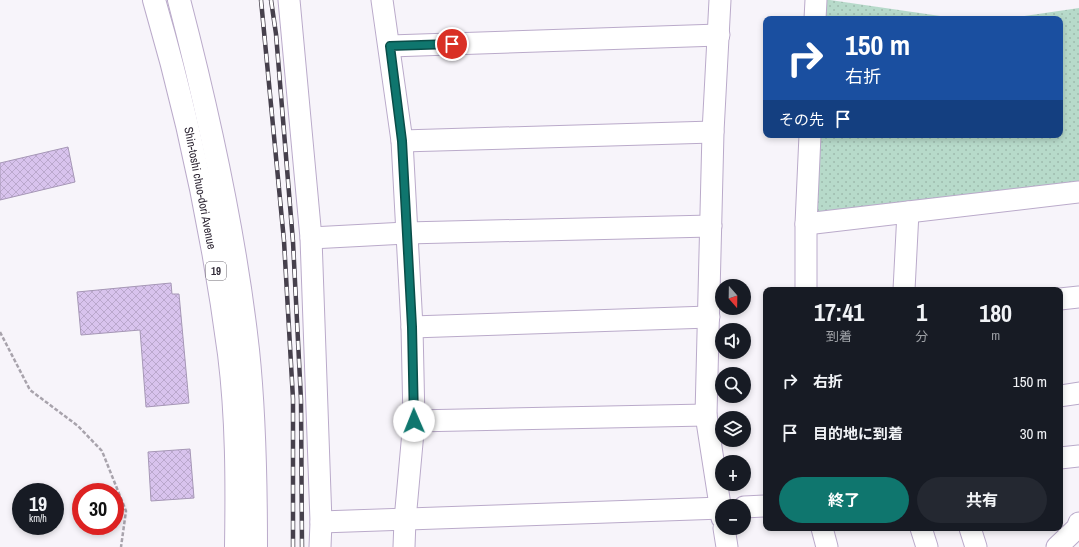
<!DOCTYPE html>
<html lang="ja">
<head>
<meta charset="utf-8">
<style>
	body { margin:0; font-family:"Archivo Narrow","Noto Sans JP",sans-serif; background:#242831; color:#f1f3f6; height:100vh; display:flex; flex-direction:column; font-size:15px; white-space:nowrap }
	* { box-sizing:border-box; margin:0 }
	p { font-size:13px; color:#9ea1a6 }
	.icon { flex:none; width:22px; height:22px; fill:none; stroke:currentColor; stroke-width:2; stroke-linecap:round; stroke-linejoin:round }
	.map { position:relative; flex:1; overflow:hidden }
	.side { position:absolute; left:763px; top:287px; width:300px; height:244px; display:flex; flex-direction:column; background:#171b24; border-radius:8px; box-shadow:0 2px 6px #0003 }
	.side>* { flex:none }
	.top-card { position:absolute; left:763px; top:16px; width:300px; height:122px; border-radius:8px; box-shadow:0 2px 6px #0003; background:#1a4fa0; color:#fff; overflow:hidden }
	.needle { width:26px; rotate:160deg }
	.controls { position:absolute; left:715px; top:279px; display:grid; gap:8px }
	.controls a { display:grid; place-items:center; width:36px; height:36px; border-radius:50%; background:#171b24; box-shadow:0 2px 6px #0003; font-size:20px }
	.speed { position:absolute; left:12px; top:483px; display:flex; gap:8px; font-size:20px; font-weight:700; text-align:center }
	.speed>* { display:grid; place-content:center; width:52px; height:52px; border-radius:50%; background:#171b24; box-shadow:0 2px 6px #0003; line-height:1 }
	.speed small { font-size:10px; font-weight:400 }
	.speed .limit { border:6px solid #d22; background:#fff; color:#111 }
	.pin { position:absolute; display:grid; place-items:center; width:34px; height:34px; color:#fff; margin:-17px; border:2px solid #fff; border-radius:50%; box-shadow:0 1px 4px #0007 }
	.me { position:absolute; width:44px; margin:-22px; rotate:359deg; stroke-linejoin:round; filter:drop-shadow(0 0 3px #0008) }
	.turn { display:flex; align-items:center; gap:14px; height:84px; padding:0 16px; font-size:18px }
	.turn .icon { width:52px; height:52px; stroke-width:2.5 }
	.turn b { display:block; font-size:28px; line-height:34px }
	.then { display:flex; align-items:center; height:38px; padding:0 16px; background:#0003; gap:8px; font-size:15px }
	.eta { display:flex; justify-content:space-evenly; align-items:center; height:68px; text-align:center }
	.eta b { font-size:24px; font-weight:700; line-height:28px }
	.button { display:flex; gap:8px; margin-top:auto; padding:8px 16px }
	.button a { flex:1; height:46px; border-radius:24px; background:#0f766e; color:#fff; font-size:16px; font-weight:700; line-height:46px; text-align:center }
	.button a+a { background:#242831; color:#f1f3f6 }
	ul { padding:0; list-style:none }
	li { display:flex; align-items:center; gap:12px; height:52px; padding:0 16px }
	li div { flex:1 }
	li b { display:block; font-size:15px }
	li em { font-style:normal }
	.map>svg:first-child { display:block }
	.park { fill:url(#park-dots) }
	.building { fill:url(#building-cross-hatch); stroke:#a697b6 }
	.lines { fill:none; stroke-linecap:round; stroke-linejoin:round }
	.minor-casing { stroke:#baaaca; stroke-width:23 }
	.major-casing { stroke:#baaaca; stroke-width:24 }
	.path { stroke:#a8a3ac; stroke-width:2.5; stroke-dasharray:4 2; stroke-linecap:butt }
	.minor { stroke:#fff; stroke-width:21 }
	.major { stroke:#fff; stroke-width:22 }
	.rail-casing { stroke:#46404c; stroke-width:4.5 }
	.rail { stroke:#fff; stroke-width:3; stroke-dasharray:9; stroke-linecap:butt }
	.route-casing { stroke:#0a4d48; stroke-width:10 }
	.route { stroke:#0f766e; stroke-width:7 }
	.labels { text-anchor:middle; stroke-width:3.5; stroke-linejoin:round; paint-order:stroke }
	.shield { fill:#fff; stroke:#6f6a73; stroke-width:1 }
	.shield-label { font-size:11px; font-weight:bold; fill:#312a37 }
	.street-label { font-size:12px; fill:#312a37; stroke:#fff }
</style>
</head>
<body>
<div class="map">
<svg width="1079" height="547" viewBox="0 0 1079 547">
	<defs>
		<pattern id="park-dots" width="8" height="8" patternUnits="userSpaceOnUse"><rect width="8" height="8" fill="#b7daca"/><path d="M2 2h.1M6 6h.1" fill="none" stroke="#9ebbae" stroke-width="1.8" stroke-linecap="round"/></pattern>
		<pattern id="building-cross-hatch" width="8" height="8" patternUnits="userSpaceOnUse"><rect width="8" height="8" fill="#d8c3ed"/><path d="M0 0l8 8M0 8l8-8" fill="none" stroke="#baa8cc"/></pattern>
	</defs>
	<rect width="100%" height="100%" fill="#f7f4fa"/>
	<g class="park">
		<path d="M812,0h18l131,19h-150z"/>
		<path d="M1079,8v184l-273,32 2,-89h252v-116h-55z"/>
	</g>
	<g class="building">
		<path d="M68,147l7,35 -75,18v-37z"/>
		<path d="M171,283l1,11h7l10,109 -43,4 -6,-77 -59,5 -4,-43z"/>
		<path d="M190,449l4,49 -43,3 -3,-49z"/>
	</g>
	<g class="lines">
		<g class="minor-casing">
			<g id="minor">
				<path d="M289,0l22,238 10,284 -1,25"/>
				<path d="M382,0l20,141 10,186 2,94 -9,99 -1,27"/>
				<path d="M720,0l-7,132 -7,283 16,103"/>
				<path d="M815,19l1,-19"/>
				<path d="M390,46l329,-11"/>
				<path d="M402,141l311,-9"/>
				<path d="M806,224l273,-32"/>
				<path d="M311,238l95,-5 305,-7"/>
				<path d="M806,290v-66l4,-89"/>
				<path d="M904,290l4,-78"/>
				<path d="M1060,299l19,-2"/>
				<path d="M412,327l297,-10"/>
				<path d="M1060,396l19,-3"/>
				<path d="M414,421l292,-6"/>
				<path d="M1060,458l19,-2"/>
				<path d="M744,507l22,-1"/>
				<path d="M321,522l401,-14"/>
				<path d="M724,528l3,19"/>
				<path d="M822,528l5,19"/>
				<path d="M921,528l6,19"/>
				<path d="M970,528l6,19"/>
				<path d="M1057,547l20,-19 2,-5"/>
			</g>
		</g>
		<g class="major-casing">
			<g id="major">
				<path d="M154,0c34,116 59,234 75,354 8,64 8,129 7,193"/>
				<path d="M179,0c30,115 56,232 69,350 7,66 8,132 8,197"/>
			</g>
		</g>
		<path class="path" d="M0,332l30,58 48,36 24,25 24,60 -5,36"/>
		<use href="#minor" class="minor"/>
		<use href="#major" class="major"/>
		<g class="rail-casing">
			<g id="rail">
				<path d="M261,0l23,241 9,158v148"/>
				<path d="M271,0l5,34 17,208 8,158 1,147"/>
			</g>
		</g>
		<use href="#rail" class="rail"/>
	</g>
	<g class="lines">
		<g class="route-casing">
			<path id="route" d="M414,421l-2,-94 -10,-186 -12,-95 62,-2"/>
		</g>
		<use href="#route" class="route"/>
	</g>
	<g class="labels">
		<rect class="shield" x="206" y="262" width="20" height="18" rx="3"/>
		<g class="shield-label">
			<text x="216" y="275">19</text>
		</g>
		<g class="street-label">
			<text transform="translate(200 188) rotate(79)" y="4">Shin-toshi chuo-dori Avenue</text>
		</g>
	</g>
</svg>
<div class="controls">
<a><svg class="needle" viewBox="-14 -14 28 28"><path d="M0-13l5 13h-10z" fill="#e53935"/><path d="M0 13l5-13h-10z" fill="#9ea1a6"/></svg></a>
<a><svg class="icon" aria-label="sound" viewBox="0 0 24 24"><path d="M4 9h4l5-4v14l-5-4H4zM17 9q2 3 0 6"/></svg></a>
<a><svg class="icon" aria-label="search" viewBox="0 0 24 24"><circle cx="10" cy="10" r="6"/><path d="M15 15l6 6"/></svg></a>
<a><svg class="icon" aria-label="layers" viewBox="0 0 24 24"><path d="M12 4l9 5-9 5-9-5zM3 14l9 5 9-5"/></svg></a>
<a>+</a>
<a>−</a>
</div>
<div class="speed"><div>19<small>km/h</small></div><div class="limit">30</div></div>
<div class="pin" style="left:452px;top:44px;background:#d93025"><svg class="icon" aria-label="arrive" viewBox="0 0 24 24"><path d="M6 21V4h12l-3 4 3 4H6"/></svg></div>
<svg class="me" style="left:414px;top:421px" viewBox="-20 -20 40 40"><circle r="19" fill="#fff"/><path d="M0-13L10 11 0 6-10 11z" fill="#0f766e"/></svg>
<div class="top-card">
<div class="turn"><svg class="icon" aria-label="right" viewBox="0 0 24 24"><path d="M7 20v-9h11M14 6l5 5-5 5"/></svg><div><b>150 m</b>右折</div></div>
<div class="then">その先<svg class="icon" aria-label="arrive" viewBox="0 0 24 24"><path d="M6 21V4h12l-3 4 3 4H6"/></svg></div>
</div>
<section class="side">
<div class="eta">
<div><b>17:41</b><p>到着</p></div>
<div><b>1</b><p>分</p></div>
<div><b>180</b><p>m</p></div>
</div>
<ul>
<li><svg class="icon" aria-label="right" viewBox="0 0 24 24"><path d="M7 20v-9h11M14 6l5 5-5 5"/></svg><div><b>右折</b></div><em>150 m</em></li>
<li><svg class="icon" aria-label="arrive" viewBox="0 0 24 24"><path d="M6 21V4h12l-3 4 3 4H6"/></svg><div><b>目的地に到着</b></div><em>30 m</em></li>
</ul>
<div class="button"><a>終了</a><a>共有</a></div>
</section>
</div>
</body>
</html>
